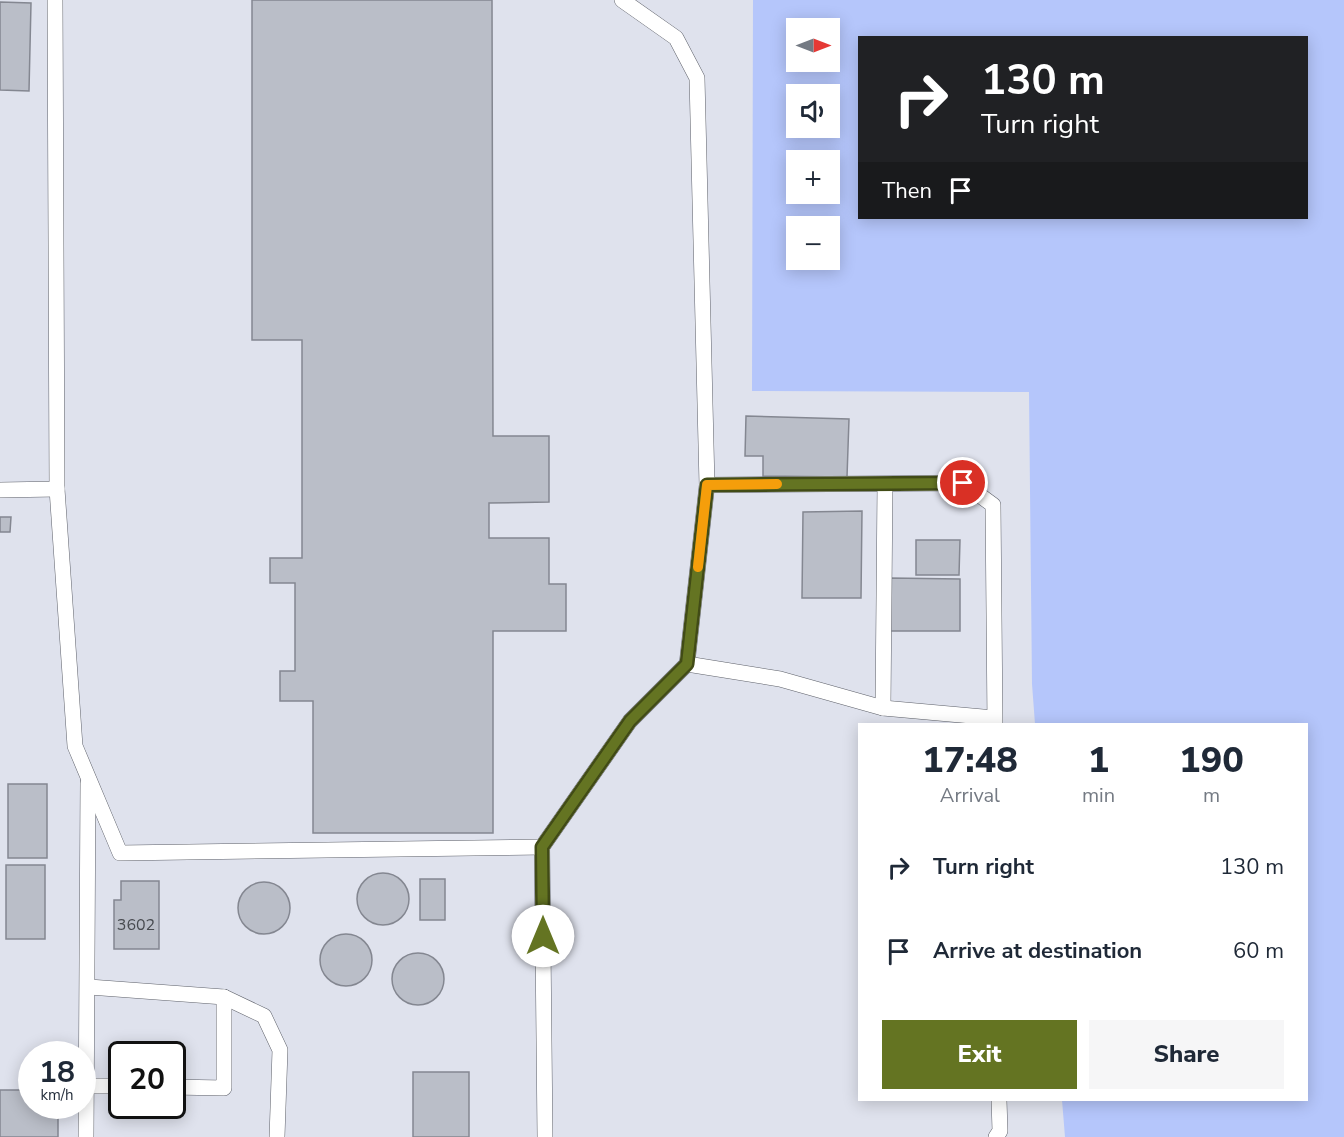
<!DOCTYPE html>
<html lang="en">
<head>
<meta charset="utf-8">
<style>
	body { margin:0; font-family:"Nunito Sans",sans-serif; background:#f6f6f7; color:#1f2937; height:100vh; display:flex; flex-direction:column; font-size:22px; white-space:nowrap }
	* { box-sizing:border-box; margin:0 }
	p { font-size:20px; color:#747a83 }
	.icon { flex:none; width:33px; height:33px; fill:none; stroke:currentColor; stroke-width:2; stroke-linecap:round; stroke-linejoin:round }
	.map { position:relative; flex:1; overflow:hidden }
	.side { position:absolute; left:858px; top:723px; width:450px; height:378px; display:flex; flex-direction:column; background:#fff; border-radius:0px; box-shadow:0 3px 15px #0003 }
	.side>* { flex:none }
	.top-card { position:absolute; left:858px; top:36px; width:450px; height:183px; border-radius:0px; box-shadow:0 3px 15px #0003; background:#202124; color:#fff; overflow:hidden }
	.needle { width:39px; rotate:90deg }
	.fabs { position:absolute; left:786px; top:18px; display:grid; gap:12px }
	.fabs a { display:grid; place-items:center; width:54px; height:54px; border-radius:0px; background:#fff; box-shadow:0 3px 15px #0003; font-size:30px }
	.speed { position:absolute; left:18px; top:1041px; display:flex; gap:12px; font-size:30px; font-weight:700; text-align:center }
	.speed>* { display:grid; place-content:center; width:78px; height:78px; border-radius:50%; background:#fff; box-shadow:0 3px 15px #0003; line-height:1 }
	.speed small { font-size:15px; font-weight:400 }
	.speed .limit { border:3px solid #111; border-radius:9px; background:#fff; color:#111 }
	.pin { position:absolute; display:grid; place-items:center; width:51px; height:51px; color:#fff; margin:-26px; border:3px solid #fff; border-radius:50%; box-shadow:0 2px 6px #0007 }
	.me { position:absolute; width:66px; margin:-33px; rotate:0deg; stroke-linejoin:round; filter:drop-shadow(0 0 4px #0008) }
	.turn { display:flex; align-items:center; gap:21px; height:126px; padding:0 24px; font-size:27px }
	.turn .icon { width:78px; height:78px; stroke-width:2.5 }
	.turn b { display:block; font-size:42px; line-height:51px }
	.then { display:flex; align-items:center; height:57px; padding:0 24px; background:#0003; gap:12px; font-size:22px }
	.eta { display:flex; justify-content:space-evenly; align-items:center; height:102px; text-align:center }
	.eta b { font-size:36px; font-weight:800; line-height:42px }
	.action { display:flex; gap:12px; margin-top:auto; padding:12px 24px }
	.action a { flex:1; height:69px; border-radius:0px; background:#647422; color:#fff; font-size:24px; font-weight:800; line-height:69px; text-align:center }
	.action a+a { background:#f6f6f7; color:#1f2937 }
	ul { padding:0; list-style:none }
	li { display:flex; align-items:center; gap:18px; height:84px; padding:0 24px }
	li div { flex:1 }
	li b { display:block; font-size:22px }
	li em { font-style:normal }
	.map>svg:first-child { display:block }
	.water { fill:#b5c6fb; fill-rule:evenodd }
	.building { fill:#babec8; stroke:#848791; stroke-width:1.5 }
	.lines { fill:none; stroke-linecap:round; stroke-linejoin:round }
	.service-casing { stroke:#5e616a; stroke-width:16 }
	.service { stroke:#fff; stroke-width:15 }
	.route-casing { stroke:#414b16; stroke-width:15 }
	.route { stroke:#647422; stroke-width:10 }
	.slow { stroke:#f59e0b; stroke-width:10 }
	.labels { text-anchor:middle; stroke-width:6; stroke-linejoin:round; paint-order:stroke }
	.number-label { font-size:16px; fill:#474a4f }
</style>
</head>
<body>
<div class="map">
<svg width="1344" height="1137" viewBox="0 0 1344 1137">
	<rect width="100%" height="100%" fill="#dfe2ed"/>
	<path class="water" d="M753,0h591v1137h-279l-3,-37h244v-376h-271l-3,-40 -3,-292 -277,-1zM796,28h34v34h-34zM860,38h446v180h-446zM796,94h34v34h-34zM796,160h34v34h-34zM796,226h34v34h-34z"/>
	<g class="building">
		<path d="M252,0h240l1,436h56v66l-60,1v35h60v46h17v47h-73v202h-180v-132h-33v-30h15v-88h-25v-25h32v-218h-50z"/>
		<path d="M0,2l31,1 -2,88 -29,-1z"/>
		<path d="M746,416l103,3 -2,58 -84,-1v-20h-18z"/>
		<path d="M862,511l-1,87h-59l1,-86z"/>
		<path d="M0,517h11l-1,15h-10z"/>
		<path d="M916,540h44l-1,35h-43z"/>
		<path d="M890,578l70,1v52h-70z"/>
		<rect x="8" y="784" width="39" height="74"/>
		<rect x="6" y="865" width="39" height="74"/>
		<circle cx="383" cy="899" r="26"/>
		<rect x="420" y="879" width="25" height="41"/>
		<path d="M121,881h38v68h-45v-49h7z"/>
		<circle cx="264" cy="908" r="26"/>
		<circle cx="346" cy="960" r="26"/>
		<circle cx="418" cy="979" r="26"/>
		<rect x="413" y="1072" width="56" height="65"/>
		<path d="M0,1090h32v16h26v31h-58z"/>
	</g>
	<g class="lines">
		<g class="service-casing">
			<g id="service">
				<path d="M707,485l256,-2 30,22 2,219"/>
				<path d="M57,489l18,257 45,107 422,-6"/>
				<path d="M0,490l57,-1 -2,-489"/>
				<path d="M687,664l93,15 103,29 111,10"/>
				<path d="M883,708l2,-224"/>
				<path d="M89,987l135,10v91l-52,-1"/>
				<path d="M224,997l40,19 16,34 -3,87"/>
				<path d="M87,1086h35"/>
				<path d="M86,1137l2,-354"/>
				<path d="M545,1137l-3,-290 88,-126 57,-57 20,-179 -10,-407 -21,-40 -54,-38"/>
				<path d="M996,1137l4,-6 -1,-31"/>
			</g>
		</g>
		<use href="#service" class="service"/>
	</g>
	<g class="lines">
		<g class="route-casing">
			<path id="route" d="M543,936l-1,-89 88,-126 57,-57 20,-179 256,-2"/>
		</g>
		<use href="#route" class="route"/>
		<path class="slow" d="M698,567l9,-82 70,-1"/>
	</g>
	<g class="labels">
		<g class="number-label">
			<text x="136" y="930">3602</text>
		</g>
	</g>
</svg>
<div class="fabs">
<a><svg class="needle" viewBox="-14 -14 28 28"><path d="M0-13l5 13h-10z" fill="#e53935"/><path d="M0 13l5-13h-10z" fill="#747a83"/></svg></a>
<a><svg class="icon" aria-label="sound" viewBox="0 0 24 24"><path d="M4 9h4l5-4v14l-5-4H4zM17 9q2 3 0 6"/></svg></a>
<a>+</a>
<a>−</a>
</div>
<div class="speed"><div>18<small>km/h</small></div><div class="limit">20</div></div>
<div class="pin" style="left:963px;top:483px;background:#d93025"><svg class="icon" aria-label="arrive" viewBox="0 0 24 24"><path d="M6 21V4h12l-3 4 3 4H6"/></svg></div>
<svg class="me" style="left:543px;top:936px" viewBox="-20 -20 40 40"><circle r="19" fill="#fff"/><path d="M0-13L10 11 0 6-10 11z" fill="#647422"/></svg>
<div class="top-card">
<div class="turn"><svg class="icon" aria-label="right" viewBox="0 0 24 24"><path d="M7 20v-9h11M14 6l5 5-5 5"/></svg><div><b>130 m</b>Turn right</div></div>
<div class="then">Then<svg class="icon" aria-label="arrive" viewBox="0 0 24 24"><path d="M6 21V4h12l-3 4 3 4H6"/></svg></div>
</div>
<section class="side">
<div class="eta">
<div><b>17:48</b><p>Arrival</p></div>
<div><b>1</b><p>min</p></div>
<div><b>190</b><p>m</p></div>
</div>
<ul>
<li><svg class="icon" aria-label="right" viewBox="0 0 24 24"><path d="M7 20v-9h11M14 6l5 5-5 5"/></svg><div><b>Turn right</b></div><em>130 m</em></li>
<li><svg class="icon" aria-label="arrive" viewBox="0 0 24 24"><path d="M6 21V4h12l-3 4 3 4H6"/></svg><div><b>Arrive at destination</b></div><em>60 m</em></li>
</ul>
<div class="action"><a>Exit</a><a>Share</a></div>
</section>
</div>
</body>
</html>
